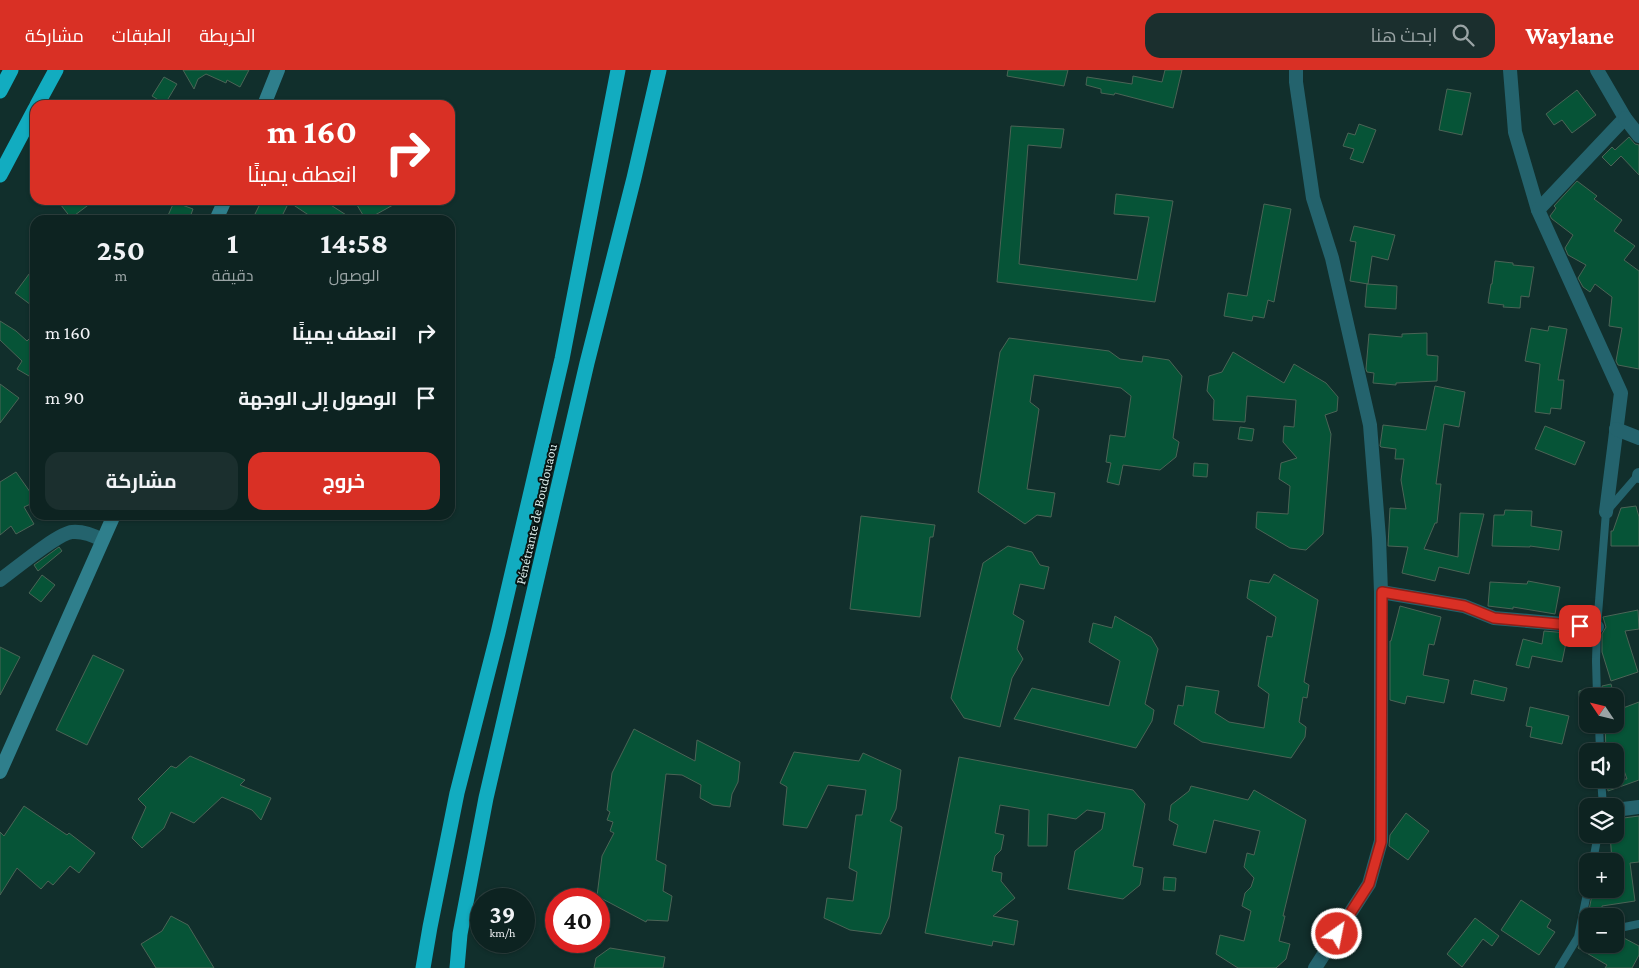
<!DOCTYPE html>
<html lang="ar">
<head>
<meta charset="utf-8">
<style>
	body { margin:0; font-family:"Crimson Pro",Cairo,serif; background:#1b2f2e; color:#f1f3f6; direction:rtl; height:100vh; display:flex; flex-direction:column; font-size:19px; white-space:nowrap }
	* { box-sizing:border-box; margin:0 }
	p { font-size:16px; color:#9aa4a5 }
	.icon { flex:none; width:28px; height:28px; fill:none; stroke:currentColor; stroke-width:2; stroke-linecap:round; stroke-linejoin:round }
	.map { position:relative; flex:1; overflow:hidden; direction:ltr }
	.details { position:absolute; left:30px; top:145px; width:425px; height:305px; display:flex; flex-direction:column; background:#0d2321; border-radius:15px; box-shadow:0 1px 4px #0004,0 0 0 1px #2d403f; direction:rtl }
	.details>* { flex:none }
	.hud { position:absolute; left:30px; top:30px; width:425px; height:105px; border-radius:15px; box-shadow:0 1px 4px #0004,0 0 0 1px #2d403f; direction:rtl; background:#d93025; color:#fff; overflow:hidden }
	.needle { width:32px; rotate:305deg }
	.tools { position:absolute; left:1579px; top:618px; display:grid; gap:10px }
	.tools a { display:grid; place-items:center; width:45px; height:45px; border-radius:10px; background:#0d2321; box-shadow:0 1px 4px #0004,0 0 0 1px #2d403f; font-size:25px }
	.speed { position:absolute; left:470px; top:818px; display:flex; gap:10px; font-size:25px; font-weight:700; text-align:center }
	.speed>* { display:grid; place-content:center; width:65px; height:65px; border-radius:50%; background:#0d2321; box-shadow:0 1px 4px #0004,0 0 0 1px #2d403f; line-height:1 }
	.speed small { font-size:12px; font-weight:400 }
	.speed .limit { border:8px solid #d22; background:#fff; color:#111 }
	.pin { position:absolute; display:grid; place-items:center; width:42px; height:42px; color:#fff; margin:-21px; border-radius:10px; box-shadow:0 2px 8px #0006 }
	.me { position:absolute; width:55px; margin:-28px; rotate:33deg; stroke-linejoin:round; filter:drop-shadow(0 0 4px #0008) }
	.turn { display:flex; align-items:center; gap:18px; height:105px; padding:0 15px; font-size:22px }
	.turn .icon { width:65px; height:65px; stroke-width:2.5 }
	.turn b { display:block; font-size:35px; line-height:42px }
	.eta { display:flex; justify-content:space-evenly; align-items:center; height:85px; text-align:center }
	.eta b { font-size:30px; font-weight:700; line-height:35px }
	.cta { display:flex; gap:10px; margin-top:auto; padding:10px 15px }
	.cta a { flex:1; height:58px; border-radius:15px; background:#d93025; color:#fff; font-size:20px; font-weight:700; line-height:58px; text-align:center }
	.cta a+a { background:#1b2f2e; color:#f1f3f6 }
	ul { padding:0; list-style:none }
	li { display:flex; align-items:center; gap:15px; height:65px; padding:0 15px }
	li div { flex:1 }
	li b { display:block; font-size:19px }
	li em { font-style:normal }
	header { display:flex; align-items:center; gap:30px; box-sizing:border-box; height:70px; padding:0 25px; background:#d93025; color:#fff }
	header strong { font-size:24px }
	nav { display:flex; gap:28px; margin-inline-start:auto; font-size:18px }
	.search { width:350px; height:45px; background:#1b2f2e; display:flex; align-items:center; gap:12px; box-sizing:border-box; padding:0 18px; border-radius:15px; color:#9aa4a5; font-size:19px }
	.map>svg:first-child { display:block }
	.building { fill:#065437; stroke:#4b6456 }
	.lines { fill:none; stroke-linecap:round; stroke-linejoin:round }
	.service { stroke:#24636d; stroke-width:8 }
	.minor { stroke:#24636d; stroke-width:14 }
	.tertiary { stroke:#24636d; stroke-width:14 }
	.secondary { stroke:#2f7f8c; stroke-width:14 }
	.motorway { stroke:#12acc0; stroke-width:15 }
	.route-casing { stroke:#8d1f18; stroke-width:12 }
	.route { stroke:#d93025; stroke-width:9 }
	.labels { text-anchor:middle; stroke-width:4; stroke-linejoin:round; paint-order:stroke }
	.street-label { font-size:14px; fill:#d7e8e6; stroke:#081513 }
</style>
</head>
<body>
<header>
<strong>Waylane</strong>
<div class="search"><svg class="icon" aria-label="search" viewBox="0 0 24 24"><circle cx="10" cy="10" r="6"/><path d="M15 15l6 6"/></svg>ابحث هنا</div>
<nav><a>الخريطة</a><a>الطبقات</a><a>مشاركة</a></nav>
</header>
<div class="map">
<svg width="1639" height="898" viewBox="0 0 1639 898">
	<rect width="100%" height="100%" fill="#112f2c"/>
	<g class="building">
		<path d="M183,0h66l-9,17 -13,-7 -1,3 -20,-9 -8,5 -4,10z"/>
		<path d="M1008,0h60l-4,16 -57,-10z"/>
		<path d="M1165,0h17l-9,38 -58,-15 -1,2 -13,-2v-4l-15,-4 1,-8 45,7 1,-8 29,6z"/>
		<path d="M164,7l13,7 -12,20 -13,-8z"/>
		<path d="M1447,19l24,4 -9,42 -23,-5z"/>
		<path d="M1577,20l19,25 -24,18 -10,-13 -8,5 -8,-11z"/>
		<path d="M1359,54l17,6 -13,33 -13,-4 4,-10 -11,-3 5,-13 7,2z"/>
		<path d="M1011,56l53,3 -3,19 -33,-3 -9,119 118,16 12,-63 -35,-3 2,-20 57,7 -18,101 -158,-20z"/>
		<path d="M1629,67l6,7 4,1v30l-18,-19 -10,10 -9,-9 10,-10 3,3z"/>
		<path d="M1577,111l20,15 -3,3 28,21 -8,11 21,15 -11,14 15,11v98l-21,-4 -2,-4 6,-33 -13,-2 3,-29 -17,-13 -5,8 -7,-5 -5,-9 8,-13 -18,-10 -3,-7 8,-13 -21,-16 -2,-3 6,-8 -2,-2z"/>
		<path d="M57,130h38l-24,18z"/>
		<path d="M262,130h61l31,20h-38l-27,-18 -9,18h-28z"/>
		<path d="M354,130h48l-36,20z"/>
		<path d="M174,132l19,7 -4,11h-23z"/>
		<path d="M1264,134l27,5 -17,93 -6,-2 -4,18 -11,-2 -1,5 -28,-5 4,-23 19,3z"/>
		<path d="M1354,156l41,9 -7,25 -16,-4 -4,28 -18,-3 6,-39 -6,-1z"/>
		<path d="M1495,191l18,2v2l21,2 -5,30 -8,-1 -1,12 -17,-1 1,-2 -16,-2 3,-19h1z"/>
		<path d="M35,196v42l-20,-15z"/>
		<path d="M1367,214l30,2 -1,23 -31,-2z"/>
		<path d="M0,251l16,10 11,10 8,-8v34l-6,9 -12,-7 5,-8 -22,-21z"/>
		<path d="M1549,256l18,3 -9,51h6l-3,29 -10,-1 -1,6 -15,-2 5,-48 -15,-3 6,-33 17,3z"/>
		<path d="M1427,263v22l11,1 -1,25 -41,2v2l-23,-2 1,-10 -7,-1 -1,-3 3,-35 33,3v-3z"/>
		<path d="M1009,268l100,13 11,8 22,3 1,-6 26,4 13,16 -9,62 6,4 -3,15 -16,13 -37,-5 -4,20 -12,-3 4,-19 -5,-1 4,-27 15,2 6,-41 -10,-8 -87,-13 -4,27 9,7 -12,80 28,4 -4,24 -14,-2 -12,9 -47,-32 22,-140z"/>
		<path d="M1233,282l51,31 10,-19 32,19 12,14 -1,14 -12,4 6,19 -8,100 -17,16 -16,-2 -34,-20 1,-16 31,2 2,-28 -11,-7 2,-16 16,-5 -14,-16 1,-16 10,1 2,-27 -49,-4 -2,26 -32,-2 1,-20 -7,-9 2,-15 13,-4z"/>
		<path d="M0,314l19,14 -19,25z"/>
		<path d="M1435,316l30,6 -6,35 -15,-3 -8,60h5l-4,39h-2l-11,26 34,8 2,-44 24,1 -15,60 -30,-7 -4,14 -33,-8 6,-26 -20,-1 2,-38 16,1 -5,-29 3,-21h-9l1,-10 -15,-2 -1,-1 3,-21 43,5z"/>
		<path d="M1545,356l40,16 -10,23 -40,-16z"/>
		<path d="M1240,357l14,2 -2,12 -14,-2z"/>
		<path d="M1194,393l14,1 -1,13 -14,-1z"/>
		<path d="M16,402l19,27v3l-11,5 10,17 -18,10 -5,-8 -11,9v-53z"/>
		<path d="M1636,436l3,11v29h-28v-15h2l8,-23z"/>
		<path d="M1505,440l27,1 -1,15 31,5 -3,19 -29,-4v1l-38,-1 2,-31h10z"/>
		<path d="M861,446l74,9 -2,12h-3l-10,80 -70,-8z"/>
		<path d="M1008,476l24,6 8,13 9,2 -5,22 -24,-5 -7,30 11,7 -7,28 6,10 -11,19 -12,49 -36,-9 -13,-20 32,-135z"/>
		<path d="M59,477l3,4 -24,20 -4,-6z"/>
		<path d="M1274,504l44,26 -14,82 5,3 -2,13 -4,-1 -4,25 7,5 -1,10 -14,21 -89,-16 -28,-18 4,-19 5,1 3,-20 33,5 -4,22 14,9 35,6 5,-34 -11,-8 9,-50 5,1 4,-20 -29,-19 3,-18 19,3z"/>
		<path d="M42,505l13,10 -14,17 -12,-9z"/>
		<path d="M1528,511l32,6 -5,27 -42,-7v2l-25,-3 2,-24 37,2z"/>
		<path d="M1400,536l41,11 -7,28 -5,-1 -6,31 26,5 -5,23 -37,-7 -2,8 -15,-4v-59h1z"/>
		<path d="M1638,540l1,19 -14,2 13,41 -27,9 -9,-29v-18l4,-7 -3,-10z"/>
		<path d="M1115,546l36,21 7,12 -13,55 9,6 -2,11 -16,27 -122,-29 18,-31 77,18 11,-45 -31,-19 4,-19 19,5z"/>
		<path d="M1544,561l24,2 -6,29 -30,-6 -3,12 -13,-3 7,-26 19,5z"/>
		<path d="M0,577l20,10 -20,38z"/>
		<path d="M93,585l31,15 -37,75 -31,-15z"/>
		<path d="M1474,610l33,8 -3,13 -33,-7z"/>
		<path d="M1611,614l3,12h-11l-1,-10z"/>
		<path d="M1591,618v8h-12v-5z"/>
		<path d="M1639,632v78l-31,11 -1,-12h20l-10,-28h-11l-1,-27h10v-13z"/>
		<path d="M1530,637l39,9 -7,28 -32,-7 2,-10 -6,-1z"/>
		<path d="M634,659l61,32 2,-21 43,22 -2,20 -6,12 -2,13 -17,-2 -13,-7 1,-13 -19,-10 -16,-1 -10,86 10,5 -3,26 9,5 -4,25 -21,-1 -1,2 -49,-26 5,-40 12,-23 -4,-2 3,-9 -6,-2 3,-8 -3,-2 5,-37z"/>
		<path d="M794,682l65,9 4,-8 38,17 -5,39 -6,12 12,6 -13,90 -8,17 -31,-4 -26,-12 3,-20 26,3 4,-29 -8,-4 7,-53h6l4,-25 -38,-5 -21,43 -24,-3 4,-38 -7,-4z"/>
		<path d="M190,686l55,24 -5,5 31,13 -10,22 -9,-10 -30,-13 -28,26 -23,-11 -7,16 -22,20 -10,-10 14,-31 -8,-8 33,-33 5,2z"/>
		<path d="M959,687l174,33 12,14 -12,62 10,2 -3,17 -17,14 -55,-10 7,-38 27,-22 3,-16 -18,-3 -11,9 -28,-5 -1,32h-19l1,-36 -29,-5 -5,28 9,2 -3,15 -6,6 -3,15 10,2 -1,8 14,17 -22,18 25,5 -4,24 -21,-4 -1,5 -67,-13z"/>
		<path d="M1191,716l57,14 6,-10 52,30 -23,96h2l-6,25 11,3 -4,15 -10,9h-38l-22,-14 4,-19 24,6 7,-30 -9,-5 3,-13 6,-6 3,-9 -10,-11 3,-14 7,2 6,-24 -46,-11 -8,33 -33,-8 5,-20 -9,-5 2,-15 18,-14z"/>
		<path d="M24,736l43,29 2,-2 26,20 -16,20 -9,-7 -17,19 -5,-4 -7,8 -24,-21 -17,27v-63l4,4z"/>
		<path d="M1406,743l23,18 -21,29 -19,-14 1,-11z"/>
		<path d="M1639,746v46l-9,1 5,38 -33,5v2l-13,2 3,-15 14,-2 -1,-4h10v-28h-3l-2,-27h9l-3,-15z"/>
		<path d="M1164,807l12,1 -1,13 -12,-1z"/>
		<path d="M1521,830l30,20 -4,7 8,5 -16,23 -38,-25z"/>
		<path d="M171,846l17,9 26,43h-58l-15,-24 21,-13z"/>
		<path d="M1475,848l24,18 -7,10 -9,-7 -21,28 -15,-13z"/>
		<path d="M1622,867l17,9v9l-7,13h-27l2,-3 -29,-17 2,-4h17l16,9z"/>
		<path d="M610,878l55,9 -2,11h-69l2,-10z"/>
	</g>
	<g class="lines">
		<g class="service">
			<path d="M1597,626l-1,-35 1,-34 9,-115 33,-38"/>
			<path d="M1599,654l1,27"/>
			<path d="M1601,709l2,27"/>
			<path d="M1593,791l5,-27"/>
			<path d="M1615,859l24,-5"/>
			<path d="M1559,898l19,-31 10,-48"/>
		</g>
		<g class="minor">
			<path d="M1510,0l5,62 23,78"/>
			<path d="M1597,0l28,48 -87,92 83,183 -15,119"/>
			<path d="M1625,48l14,18"/>
			<path d="M1616,359l23,9"/>
			<path d="M1639,405v1"/>
			<path d="M0,510c14,-10 58,-47 72,-48 12,-1 21,3 30,8"/>
			<path d="M1381,522l83,14 30,12 103,9"/>
			<path d="M1615,740l24,-3"/>
		</g>
		<path class="tertiary" d="M1296,0v12l17,116 19,60 38,167 9,113 2,54v249l-12,43 -54,84"/>
		<g class="secondary">
			<path d="M264,35l14,-35"/>
			<path d="M216,150l9,-20"/>
			<path d="M0,702l114,-257"/>
		</g>
		<g class="motorway">
			<path d="M0,21l11,-21"/>
			<path d="M37,35l19,-35"/>
			<path d="M0,105l35,-66"/>
			<path d="M423,898l7,-41 27,-134 41,-160 64,-274 56,-289"/>
			<path d="M457,898l3,-34 26,-136 101,-435 47,-185 25,-108"/>
		</g>
	</g>
	<g class="lines">
		<g class="route-casing">
			<path id="route" d="M1337,864l32,-50 12,-42 1,-250 82,14 30,12 86,8"/>
		</g>
		<use href="#route" class="route"/>
	</g>
	<g class="labels">
		<g class="street-label">
			<text transform="translate(536 444) rotate(-77)" y="5">Pénétrante de Boudouaou</text>
		</g>
	</g>
</svg>
<div class="tools">
<a><svg class="needle" viewBox="-14 -14 28 28"><path d="M0-13l5 13h-10z" fill="#e53935"/><path d="M0 13l5-13h-10z" fill="#9aa4a5"/></svg></a>
<a><svg class="icon" aria-label="sound" viewBox="0 0 24 24"><path d="M4 9h4l5-4v14l-5-4H4zM17 9q2 3 0 6"/></svg></a>
<a><svg class="icon" aria-label="layers" viewBox="0 0 24 24"><path d="M12 4l9 5-9 5-9-5zM3 14l9 5 9-5"/></svg></a>
<a>+</a>
<a>−</a>
</div>
<div class="speed"><div>39<small>km/h</small></div><div class="limit">40</div></div>
<div class="pin" style="left:1580px;top:556px;background:#d93025"><svg class="icon" aria-label="arrive" viewBox="0 0 24 24"><path d="M6 21V4h12l-3 4 3 4H6"/></svg></div>
<svg class="me" style="left:1337px;top:864px" viewBox="-20 -20 40 40"><circle r="17" fill="#d93025" stroke="#fff" stroke-width="3"/><path d="M0-11L8 9 0 5-8 9z" fill="#fff"/></svg>
<div class="hud">
<div class="turn"><svg class="icon" aria-label="right" viewBox="0 0 24 24"><path d="M7 20v-9h11M14 6l5 5-5 5"/></svg><div><b>160 m</b>انعطف يمينًا</div></div>
</div>
<section class="details">
<div class="eta">
<div><b>14:58</b><p>الوصول</p></div>
<div><b>1</b><p>دقيقة</p></div>
<div><b>250</b><p>m</p></div>
</div>
<ul>
<li><svg class="icon" aria-label="right" viewBox="0 0 24 24"><path d="M7 20v-9h11M14 6l5 5-5 5"/></svg><div><b>انعطف يمينًا</b></div><em>160 m</em></li>
<li><svg class="icon" aria-label="arrive" viewBox="0 0 24 24"><path d="M6 21V4h12l-3 4 3 4H6"/></svg><div><b>الوصول إلى الوجهة</b></div><em>90 m</em></li>
</ul>
<div class="cta"><a>خروج</a><a>مشاركة</a></div>
</section>
</div>
</body>
</html>
